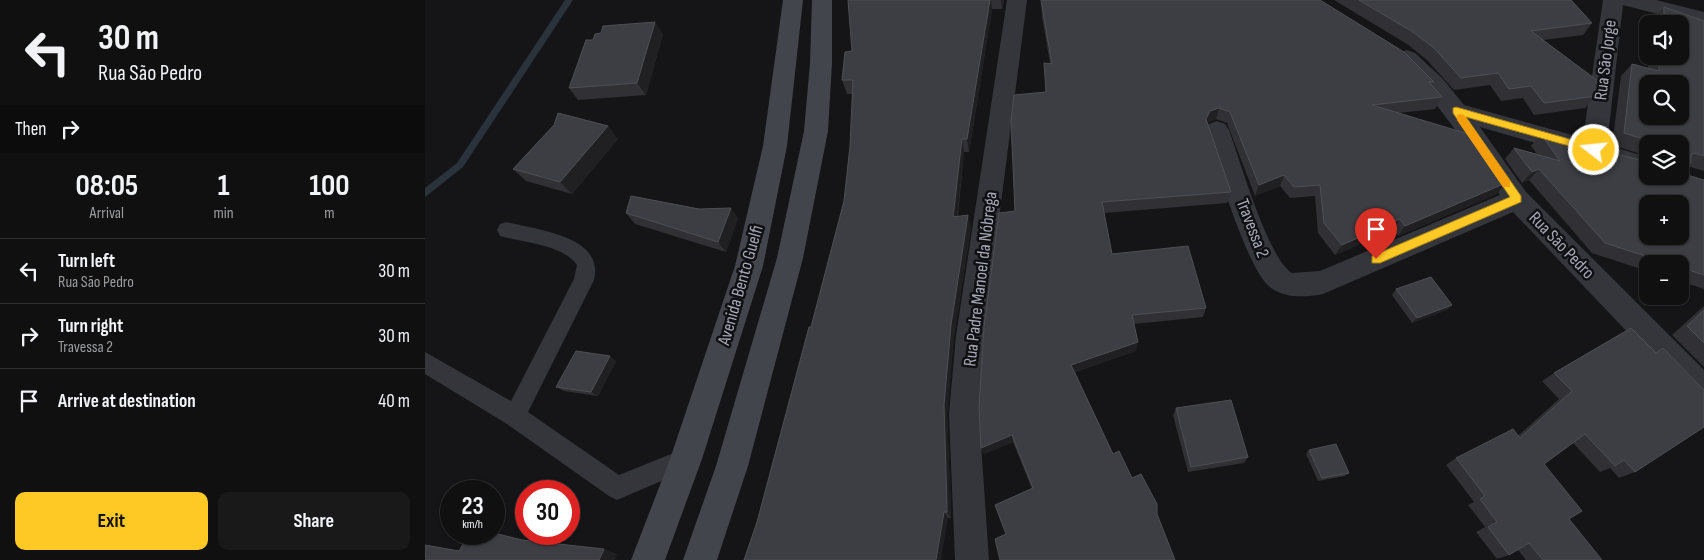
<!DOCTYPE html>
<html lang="en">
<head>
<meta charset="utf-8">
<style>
	body { margin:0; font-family:"Sofia Sans Condensed",sans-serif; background:#19191a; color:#f1f3f6; height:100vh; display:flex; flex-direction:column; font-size:19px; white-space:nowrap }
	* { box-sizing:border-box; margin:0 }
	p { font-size:16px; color:#9c9d9f }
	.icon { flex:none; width:28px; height:28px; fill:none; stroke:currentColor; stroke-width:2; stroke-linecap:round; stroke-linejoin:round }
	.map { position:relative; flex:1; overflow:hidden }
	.side { display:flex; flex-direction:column; background:#101011; width:425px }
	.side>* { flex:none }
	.top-card { background:#101011; color:#f1f3f6; overflow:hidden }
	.buttons { position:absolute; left:1214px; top:15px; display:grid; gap:10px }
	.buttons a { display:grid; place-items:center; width:50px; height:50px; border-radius:10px; background:#101011; box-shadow:0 1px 4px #0004,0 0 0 1px #303031; font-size:25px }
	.speed { position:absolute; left:15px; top:480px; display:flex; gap:10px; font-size:25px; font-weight:700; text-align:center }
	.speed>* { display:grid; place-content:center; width:65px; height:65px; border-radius:50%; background:#101011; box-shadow:0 1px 4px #0004,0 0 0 1px #303031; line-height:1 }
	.speed small { font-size:12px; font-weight:400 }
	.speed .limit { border:8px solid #d22; background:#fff; color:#111 }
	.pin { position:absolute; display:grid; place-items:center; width:42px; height:42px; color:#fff; margin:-51px -21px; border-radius:50% 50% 50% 0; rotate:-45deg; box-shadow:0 0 5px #0007 }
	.pin .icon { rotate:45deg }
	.me { position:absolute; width:55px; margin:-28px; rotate:286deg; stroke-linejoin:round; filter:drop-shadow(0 0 4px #0008) }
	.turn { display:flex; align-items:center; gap:18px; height:105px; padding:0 15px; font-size:22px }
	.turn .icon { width:65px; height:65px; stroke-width:2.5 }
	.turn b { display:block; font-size:35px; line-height:42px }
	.then { display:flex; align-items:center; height:48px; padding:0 15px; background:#0003; gap:10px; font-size:19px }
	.eta { display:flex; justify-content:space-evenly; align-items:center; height:85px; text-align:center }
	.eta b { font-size:30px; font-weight:700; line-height:35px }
	.cta { display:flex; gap:10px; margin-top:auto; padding:10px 15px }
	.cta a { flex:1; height:58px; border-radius:10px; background:#ffc925; color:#111; font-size:20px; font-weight:700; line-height:58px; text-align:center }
	.cta a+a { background:#19191a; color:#f1f3f6 }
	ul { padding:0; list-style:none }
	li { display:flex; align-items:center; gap:15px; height:65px; padding:0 15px; border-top:1px solid #303031 }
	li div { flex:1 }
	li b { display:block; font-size:19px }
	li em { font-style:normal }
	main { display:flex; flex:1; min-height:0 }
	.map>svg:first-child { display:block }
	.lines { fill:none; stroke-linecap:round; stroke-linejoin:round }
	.stream { fill:#2a323c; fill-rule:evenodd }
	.lane { fill:#35363c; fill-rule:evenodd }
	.street { fill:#35363c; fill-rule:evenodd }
	.secondary { fill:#43454c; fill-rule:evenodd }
	.wall { fill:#313135 }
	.shaded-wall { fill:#202023 }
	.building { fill:#3d3e43; stroke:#4e4f55; fill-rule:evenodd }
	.route { fill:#ffc925; stroke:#a68318 }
	.slow { fill:#f59e0b }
	.labels { text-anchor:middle; stroke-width:5; stroke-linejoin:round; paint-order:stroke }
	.street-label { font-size:18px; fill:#a5a9b8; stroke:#101012 }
</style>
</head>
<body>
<main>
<section class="side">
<div class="top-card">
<div class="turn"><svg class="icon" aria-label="left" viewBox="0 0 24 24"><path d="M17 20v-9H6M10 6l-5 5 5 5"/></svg><div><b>30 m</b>Rua São Pedro</div></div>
<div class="then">Then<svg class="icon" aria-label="right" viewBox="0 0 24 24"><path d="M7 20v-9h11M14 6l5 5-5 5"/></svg></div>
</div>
<div class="eta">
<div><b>08:05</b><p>Arrival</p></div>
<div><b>1</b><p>min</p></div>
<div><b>100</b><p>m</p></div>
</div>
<ul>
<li><svg class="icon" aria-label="left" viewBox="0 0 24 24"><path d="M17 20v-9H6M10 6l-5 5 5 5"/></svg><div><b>Turn left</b><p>Rua São Pedro</p></div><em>30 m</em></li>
<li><svg class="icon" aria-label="right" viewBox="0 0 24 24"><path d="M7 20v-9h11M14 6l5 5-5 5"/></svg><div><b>Turn right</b><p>Travessa 2</p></div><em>30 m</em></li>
<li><svg class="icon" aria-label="arrive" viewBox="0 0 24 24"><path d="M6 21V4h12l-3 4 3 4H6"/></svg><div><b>Arrive at destination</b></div><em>40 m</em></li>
</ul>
<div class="cta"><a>Exit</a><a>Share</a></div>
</section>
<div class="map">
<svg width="1279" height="560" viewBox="0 0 1279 560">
	<rect width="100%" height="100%" fill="#151517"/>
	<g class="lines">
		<path class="stream" d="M140,0h8l-110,167 -38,30v-9l32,-25z"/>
		<path class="lane" d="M82,222c30,8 98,14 87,58l-66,132 91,63 67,-27 8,3 4,8 -4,8 -77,33 -8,-4 -102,-72 -82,-50v-22l86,49 63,-122 3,-14c-15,-21 -54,-22 -77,-29l-3,-6 3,-6z"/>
		<g class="street">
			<path d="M582,0h20l-43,336 -5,78 10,146h-34l-6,-146 7,-78z"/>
			<path d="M1178,0h53l48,12v14l-81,-21 -16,140 40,12v18l-167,-48 46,65 178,178v35l-11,-4 -180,-189 -190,82c-17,3 -36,5 -52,-6 -24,-17 -55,-126 -66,-158l4,-6 8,-3 8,3 4,6c11,30 39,129 63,143l28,-2 180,-76c-31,-47 -61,-92 -101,-132l-3,-5 3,-5 8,-3 8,3 28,26 21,26 119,33z"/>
		</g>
		<g class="secondary">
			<path d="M358,0h20l-16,146 -24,120 -61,193 -37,101h-34l39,-101 65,-193 28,-120z"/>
			<path d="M387,0h20v63l-4,68 -25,127 -55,208 -31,94h-34l33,-94 61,-208 27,-127 6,-68z"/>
		</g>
	</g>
	<g class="wall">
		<path d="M423,0h156l-2,9h-10l-23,143h-5l-6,64 13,11 -17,109 -7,78 4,98v6l-194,4 54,-195 33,-126 6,-55 3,-52h-6l-5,-14 10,-29z"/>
		<path d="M616,0l393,82 -2,4 10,11 -7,12 -37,4 99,81 -99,42 -5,-6 -58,25 -17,-22 -3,-37 -25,2 -10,-12 -25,10 -28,-73 -11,-4 -9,4 24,69 -4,11 -123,10 8,41 94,54 -3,9 -69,7 2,27 -61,21 38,82 -107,80 26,-45 -19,-47 -29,12 -3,-6 34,-237 31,-119 4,-29 -8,-46z"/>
		<path d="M909,0h237l21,23 -9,12 -40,5 53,56 -11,12 -51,7 -11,-17 -22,3 -11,-16 -36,5 -27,-30 -20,-16z"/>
		<path d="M1239,7l40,14v150l-17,-5 -5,5 2,3 20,6v109l-24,-8v-17h-33v7l-55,-18 -63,-73 -7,3 -17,-24 9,-11 23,6 -6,-8 10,-12 139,42v-32h-33v12l-35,-11 9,-69 11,-12 16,4v-4l4,-4v-4h28v-32h-27l1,-5z"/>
		<path d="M238,34l-17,61 -68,5 -9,-12z"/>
		<path d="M129,125l64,14 -46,55 -46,-13 -13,-12z"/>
		<path d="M201,213l112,5 -12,34 -91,-28z"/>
		<path d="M971,289l56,16 -5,5 -35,13 -20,-28z"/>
		<path d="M1279,306v61l-32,-32z"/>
		<path d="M1238,348l-28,124 -16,6 -9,-10 -10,4 -27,-29 -29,21 25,55 33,41h-76l-8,-10 -9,5 -12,4 -21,-27 9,-5 -17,-22 6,-3 -28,-37 10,-7 63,-23 40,-36 -17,-18 12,-8 101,-21z"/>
		<path d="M191,361l-18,35 -34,-5 -8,-4z"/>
		<path d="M751,408l72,49 -4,6 -56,9 -15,-57z"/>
		<path d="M884,450l40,23 -4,3 -27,5 -12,-27z"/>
	</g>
	<g class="shaded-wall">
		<path d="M565,0h1l1,9 -23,143 -2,-13z"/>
		<path d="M576,0h3l-2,9z"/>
		<path d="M230,22l8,12 -17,61 -9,-12z"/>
		<path d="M794,108l-3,11 -9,4 -1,-4 4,-8z"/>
		<path d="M183,126l10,13 -46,55 -12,-12z"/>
		<path d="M537,139l2,13 -8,77 -3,-12z"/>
		<path d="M1114,169l-10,11 -7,3 10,-11z"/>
		<path d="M859,175l-4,11 -25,10 4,-11z"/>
		<path d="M1081,183l-9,11 -99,42 7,-10z"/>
		<path d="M306,208l7,10 -12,34 -8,-10z"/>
		<path d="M543,215l3,12 -17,109 -7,78 4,98v6l-4,-6 -3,-107 7,-80z"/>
		<path d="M975,219l-7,11 -58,25 7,-10z"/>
		<path d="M1027,305l-5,5 -35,13 5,-5z"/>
		<path d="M713,342l-2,9 -65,22v-8z"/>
		<path d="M185,356l6,5 -18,35 -7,-4z"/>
		<path d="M587,435l1,7 -29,12 -3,-6z"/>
		<path d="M519,512l4,6 -7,42h-5z"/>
		<path d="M179,549l13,5 -2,6h-16z"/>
	</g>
	<g class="building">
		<path d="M423,0h142l-23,139h-5l-9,78 15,-2 -17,110 -7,80 3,101v6h-3l-8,48h-192l13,-38 52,-195h2l33,-126 6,-55 3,-66h-11l3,-28 7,-1z"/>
		<path d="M616,0h279l84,52 30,30h-5l13,15 -70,8 103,31 31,47 -101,43 -5,-7 -58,26 -18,-22 -4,-38 -26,2 -10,-12 -25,10 -29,-73 -11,-4 -9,3 -4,8 25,73 -129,10 10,52 76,-8 18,62 -74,7 6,27 -67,23 42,89 6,-3 13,27 9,-4 16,30v10l18,46h-175l-5,-21 11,-5 -11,-29 38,-17 -21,-53 -31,13 -2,-41 5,-80 15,-114 16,-2 -4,-89 3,-27 32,-3 -2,-29 8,1z"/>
		<path d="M934,0h212l21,23 -61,8 67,50 -2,15 -52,7 -13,-17 -22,3 -11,-16 -37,5 -27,-30 -21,-16z"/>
		<path d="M1239,7l40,14v135l-10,-3 -3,2v8h-10l-1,1v-20h-21l-35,-11 8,-69 27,7v-15h21v-32h-16zM1222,84h33v32h-33z"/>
		<path d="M230,22l-18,61 -68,5 17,-48h7l2,-6 6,-1 2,-7z"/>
		<path d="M133,113l50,13 -48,56 -47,-13 41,-44z"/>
		<path d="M1116,134l106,28v14h33v-9l4,7 20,6v95l-24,-8v-3h-10l-65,-21 -66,-74 -7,3 -18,-24 46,13zM1222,204h33v32h-33z"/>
		<path d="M206,196l68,13 32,-1 -13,34 -92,-29z"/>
		<path d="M1006,277l21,28 -35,13 -21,-29z"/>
		<path d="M1279,310v33l-17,-17z"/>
		<path d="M1206,328l25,25 7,-5 41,42v37l-69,45 -11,-12 -9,6 -30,-32 -41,30 38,47 -13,8 33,41h-59l-14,-17 -20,12 -21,-28 9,-5 -17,-23 5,-3 -29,-38 57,-29 7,9 52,-47 -18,-18z"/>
		<path d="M151,351l34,5 -19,36 -35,-5z"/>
		<path d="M806,400l17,57 -57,10 -15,-59z"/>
		<path d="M911,444l13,29 -27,5 -13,-28z"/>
		<path d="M69,533l28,7 82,9 -5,11h-174v-15l34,6 10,-17h25z"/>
	</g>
	<path class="route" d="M1031,107l138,39 5,4 -5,3 -128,-36 55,79v6l-141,61h-8v-7l138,-59 -57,-84v-5z"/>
	<path class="slow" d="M1036,114l3,1 46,66v6h-7l-46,-67v-5z"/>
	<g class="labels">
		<g class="street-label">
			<text transform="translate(1180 60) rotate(-83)" y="6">Rua São Jorge</text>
			<text transform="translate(828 228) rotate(69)" y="6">Travessa 2</text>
			<text transform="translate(1137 245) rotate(46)" y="6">Rua São Pedro</text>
			<text transform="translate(555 279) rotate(-83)" y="6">Rua Padre Manoel da Nóbrega</text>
			<text transform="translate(315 285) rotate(-74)" y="6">Avenida Bento Guelfi</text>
		</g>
	</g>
</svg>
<div class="buttons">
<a><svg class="icon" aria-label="sound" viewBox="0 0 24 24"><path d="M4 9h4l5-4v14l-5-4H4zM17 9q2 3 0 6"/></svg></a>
<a><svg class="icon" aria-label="search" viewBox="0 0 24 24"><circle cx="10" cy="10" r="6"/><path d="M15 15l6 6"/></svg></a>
<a><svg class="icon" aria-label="layers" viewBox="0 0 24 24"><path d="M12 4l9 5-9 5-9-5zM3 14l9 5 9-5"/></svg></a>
<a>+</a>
<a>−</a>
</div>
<div class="speed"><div>23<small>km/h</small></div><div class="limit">30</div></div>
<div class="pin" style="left:951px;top:259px;background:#d93025"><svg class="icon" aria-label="arrive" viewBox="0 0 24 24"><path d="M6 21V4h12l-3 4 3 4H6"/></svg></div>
<svg class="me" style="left:1169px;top:150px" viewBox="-20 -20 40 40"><circle r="17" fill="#ffc925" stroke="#fff" stroke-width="3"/><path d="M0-11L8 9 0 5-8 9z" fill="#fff"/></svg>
</div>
</main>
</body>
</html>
